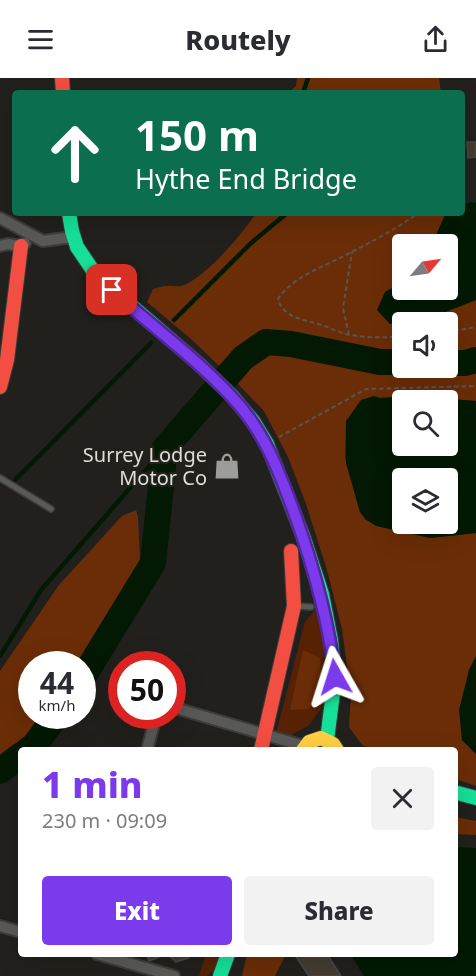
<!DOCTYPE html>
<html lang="en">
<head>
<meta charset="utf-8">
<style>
	body { margin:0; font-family:"Noto Sans",sans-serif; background:#f2f2f3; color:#2b2b33; height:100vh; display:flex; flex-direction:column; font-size:22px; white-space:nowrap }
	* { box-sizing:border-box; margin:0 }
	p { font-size:20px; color:#7c7c81 }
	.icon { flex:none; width:33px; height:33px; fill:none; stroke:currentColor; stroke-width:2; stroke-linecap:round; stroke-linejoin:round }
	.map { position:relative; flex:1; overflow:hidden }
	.drawer { position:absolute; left:18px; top:669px; width:440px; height:210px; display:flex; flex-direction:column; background:#fff; border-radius:6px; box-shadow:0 6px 24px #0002 }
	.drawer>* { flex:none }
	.banner { position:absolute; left:12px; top:12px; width:453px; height:126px; border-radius:6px; box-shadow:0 6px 24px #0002; background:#0b6e4f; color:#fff; overflow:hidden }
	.needle { width:39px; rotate:61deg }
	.tools { position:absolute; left:392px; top:156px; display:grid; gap:12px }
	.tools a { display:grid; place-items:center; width:66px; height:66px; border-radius:6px; background:#fff; box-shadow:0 6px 24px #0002; font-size:30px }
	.speed { position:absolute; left:18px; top:573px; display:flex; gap:12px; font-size:30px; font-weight:700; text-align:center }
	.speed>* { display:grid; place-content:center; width:78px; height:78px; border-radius:50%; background:#fff; box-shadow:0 6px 24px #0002; line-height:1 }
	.speed small { font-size:15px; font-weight:400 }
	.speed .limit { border:9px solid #d22; background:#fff; color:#111 }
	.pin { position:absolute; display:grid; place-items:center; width:51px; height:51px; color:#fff; margin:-26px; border-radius:12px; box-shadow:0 3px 9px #0006 }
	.me { position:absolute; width:66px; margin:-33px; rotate:354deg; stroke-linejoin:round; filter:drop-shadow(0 0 4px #0008) }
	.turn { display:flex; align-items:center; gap:21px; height:126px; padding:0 24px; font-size:27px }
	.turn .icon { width:78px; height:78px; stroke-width:2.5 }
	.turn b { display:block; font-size:42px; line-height:51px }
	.round { display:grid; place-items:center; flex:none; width:63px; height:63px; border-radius:6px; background:#f2f2f3 }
	.overview { display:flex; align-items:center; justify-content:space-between; height:102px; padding:0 24px }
	h1 { font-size:36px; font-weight:800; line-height:45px; color:#7c3aed }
	.action { display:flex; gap:12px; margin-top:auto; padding:12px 24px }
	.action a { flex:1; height:69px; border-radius:6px; background:#7c3aed; color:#fff; font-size:24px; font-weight:800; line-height:69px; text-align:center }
	.action a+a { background:#f2f2f3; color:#2b2b33 }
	header { display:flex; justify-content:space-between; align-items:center; height:78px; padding:0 24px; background:#fff; font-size:27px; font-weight:800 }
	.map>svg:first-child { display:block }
	.green { fill:#572204 }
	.forest { fill:#6b2d07 }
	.water { fill:#031903; fill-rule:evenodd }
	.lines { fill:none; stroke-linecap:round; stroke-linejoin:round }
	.stream { stroke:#031903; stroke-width:4.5 }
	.river { stroke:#031903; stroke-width:26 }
	.building { fill:#443c30; stroke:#494745; stroke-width:1.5 }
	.lane-casing { stroke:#3d3c3a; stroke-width:8 }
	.street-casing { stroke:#3d3c3a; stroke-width:14 }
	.fast-casing { stroke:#3d3c3a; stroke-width:16 }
	.slow-casing { stroke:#3d3c3a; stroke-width:16 }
	.jam-casing { stroke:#3d3c3a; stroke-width:16 }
	.path { stroke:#575653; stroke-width:2; stroke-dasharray:4.5 3; stroke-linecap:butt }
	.lane { stroke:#595957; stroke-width:5 }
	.street { stroke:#595957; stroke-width:10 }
	.fast { stroke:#16e098; stroke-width:14 }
	.slow { stroke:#ffcf43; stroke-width:14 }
	.jam { stroke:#f24e42; stroke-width:14 }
	.route-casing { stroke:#51269a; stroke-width:15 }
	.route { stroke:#7c3aed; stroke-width:10 }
	.labels { text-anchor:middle; stroke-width:4.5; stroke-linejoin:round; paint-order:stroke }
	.poi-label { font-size:20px; fill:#dfdeda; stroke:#22211c; text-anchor:end }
</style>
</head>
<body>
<header><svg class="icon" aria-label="menu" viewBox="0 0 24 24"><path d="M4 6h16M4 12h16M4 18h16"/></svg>Routely<svg class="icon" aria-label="share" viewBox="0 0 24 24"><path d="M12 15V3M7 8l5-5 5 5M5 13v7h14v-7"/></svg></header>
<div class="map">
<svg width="476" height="898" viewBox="0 0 476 898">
	<rect width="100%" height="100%" fill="#21201d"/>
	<g class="green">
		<path d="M318,529l11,62 -8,40 -13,17 -17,9 -15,-2 29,-111z"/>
		<path d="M206,876h14l-6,16 -7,6h-8z"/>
	</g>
	<g class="forest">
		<path d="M297,0h142l2,15h-153l8,-7z"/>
		<path d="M256,135h190l-14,31h-30v39l-17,9 5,32 12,-1v45h45v-46h-45l25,-3 49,-19v101l-66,-5 -30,2 -6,-1 -15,10 -13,14 -1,36 15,55 70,26 46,-5v123l-7,14 -7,70 14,14v32l-21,-7 -1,-29h-80l-12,-5 -13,-18 2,-32 -9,-66 -15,-59 -21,-66 -18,-47 -24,-46 -26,-27 -47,-45 -44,-37 6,-13c5,-1 9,-3 14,-3 5,-1 10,1 14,0 23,-6 63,-54 75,-73z"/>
		<path d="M136,432l2,7 2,44 -1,14 -5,16 -6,12 -45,67 -1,-6h-50v52h15l-47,43v-88l59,-86 63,-69z"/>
		<path d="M303,572l17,8 2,28 -13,23 -19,1z"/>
		<path d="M455,739l21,4v14l-21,-1z"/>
		<path d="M247,876h39l-11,22h-33z"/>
	</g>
	<g class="water">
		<path d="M471,124l5,1v97l-49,19 -37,5 -13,-14 8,-18 17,-9v7h45v-46h-15l14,-31h16v-8z"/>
		<path d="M374,318l6,2 30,-2 66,5v132l-46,5 -54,-12 -11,-7 -5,-7 -14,-49v-42l15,-21zM402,322h45v46h-45zM402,400h45v46h-45z"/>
		<path d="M476,578v98l-14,-14 -3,-30 10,-40z"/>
		<path d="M455,769l21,1v128h-112l-14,-22h104z"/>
	</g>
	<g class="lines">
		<g class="stream">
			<path d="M303,15l5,-15"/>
			<path d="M174,242l76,-76 37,-31"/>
			<path d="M15,402l136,-137"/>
			<path d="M0,578l41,-66 124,-142"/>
		</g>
		<g class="river">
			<path d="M447,285h18l11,-3"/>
			<path d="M82,601l71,-116 12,-115 78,-90 23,-16 25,2 89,18h22"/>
			<path d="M28,672l6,-4 22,-30"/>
			<path d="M0,693l21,-16"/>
		</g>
	</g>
	<g class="building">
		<path d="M467,64h9v15l-8,1z"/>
		<path d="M146,876h21l-18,7z"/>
		<path d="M167,876h21l1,4 -13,4z"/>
		<path d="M294,876h33l14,22h-32z"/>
	</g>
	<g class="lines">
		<g class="lane-casing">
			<g id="lane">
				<path d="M0,400l51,31"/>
				<path d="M296,528l15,1"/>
			</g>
		</g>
		<g class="street-casing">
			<g id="street">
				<path d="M0,140l43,23 29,-4"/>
				<path d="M0,168l8,-2 13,2 4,-3"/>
				<path d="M172,629l132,39"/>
				<path d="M147,672l9,-34"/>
				<path d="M0,848l21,6"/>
				<path d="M97,876l77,22"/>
			</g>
		</g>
		<g class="fast-casing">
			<g id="fast">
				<path d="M69,135l3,18 5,16 19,28 104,90 32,31 21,25 14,23 36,92 19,58 9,46 4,37 -8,63"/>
				<path d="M454,714l22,6"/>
				<path d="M220,898l8,-22"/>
			</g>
		</g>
		<g class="slow-casing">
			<path id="slow" d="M303,672l6,-8 12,-4 12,6 4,6"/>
		</g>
		<g class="jam-casing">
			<g id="jam">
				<path d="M62,0l1,15"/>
				<path d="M0,309l7,-27 14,-114"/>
				<path d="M261,672l33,-144 -3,-55"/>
			</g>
		</g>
		<g class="path">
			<path d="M447,254l29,-5"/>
			<path d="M349,257l-6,-27 9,-56"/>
			<path d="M402,258c-18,2 -38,2 -56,-2 -11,-3 -20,-8 -31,-11 -14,-4 -32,-6 -37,-24 14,-21 40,-30 62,-41 27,-14 54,-27 78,-45"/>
			<path d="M279,359l87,-48 110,-3"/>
		</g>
		<use href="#lane" class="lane"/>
		<use href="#street" class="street"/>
		<use href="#fast" class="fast"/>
		<use href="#slow" class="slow"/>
		<use href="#jam" class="jam"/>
	</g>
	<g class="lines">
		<g class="route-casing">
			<path id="route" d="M112,212c39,36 83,67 119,106 33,34 48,75 64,119 19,53 34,106 40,162"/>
		</g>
		<use href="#route" class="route"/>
	</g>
	<defs>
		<g id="shop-bare" transform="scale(2.07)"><path d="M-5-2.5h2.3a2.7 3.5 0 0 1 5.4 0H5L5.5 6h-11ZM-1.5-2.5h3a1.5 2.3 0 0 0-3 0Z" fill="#9c9c98" stroke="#22211c" stroke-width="2.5" paint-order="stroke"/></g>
	</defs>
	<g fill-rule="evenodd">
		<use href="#shop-bare" x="227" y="388"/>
	</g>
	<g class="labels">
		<g class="poi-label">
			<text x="207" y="384">Surrey Lodge<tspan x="207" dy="23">Motor Co</tspan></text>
		</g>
	</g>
</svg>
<div class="tools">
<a><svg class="needle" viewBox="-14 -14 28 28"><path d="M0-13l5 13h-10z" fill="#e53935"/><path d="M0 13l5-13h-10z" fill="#7c7c81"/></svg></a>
<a><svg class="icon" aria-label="sound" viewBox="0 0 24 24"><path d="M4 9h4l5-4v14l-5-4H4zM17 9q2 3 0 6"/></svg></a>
<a><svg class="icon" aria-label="search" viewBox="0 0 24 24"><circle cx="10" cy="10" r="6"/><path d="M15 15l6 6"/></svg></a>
<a><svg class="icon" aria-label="layers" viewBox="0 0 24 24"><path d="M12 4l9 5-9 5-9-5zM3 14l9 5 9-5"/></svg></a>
</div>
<div class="speed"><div>44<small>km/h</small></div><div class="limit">50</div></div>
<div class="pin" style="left:112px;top:212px;background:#d93025"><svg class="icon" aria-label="arrive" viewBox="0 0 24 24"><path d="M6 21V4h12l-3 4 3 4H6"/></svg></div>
<svg class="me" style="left:335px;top:599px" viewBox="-20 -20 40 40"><path d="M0-17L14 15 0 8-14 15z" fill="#7c3aed" stroke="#fff" stroke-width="4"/></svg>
<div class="banner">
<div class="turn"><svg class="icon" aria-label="ahead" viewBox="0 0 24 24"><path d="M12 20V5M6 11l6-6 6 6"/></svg><div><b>150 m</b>Hythe End Bridge</div></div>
</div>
<section class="drawer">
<div class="overview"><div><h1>1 min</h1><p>230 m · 09:09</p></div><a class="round"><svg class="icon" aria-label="close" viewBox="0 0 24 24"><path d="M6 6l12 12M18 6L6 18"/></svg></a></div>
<div class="action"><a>Exit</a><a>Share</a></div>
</section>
</div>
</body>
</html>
